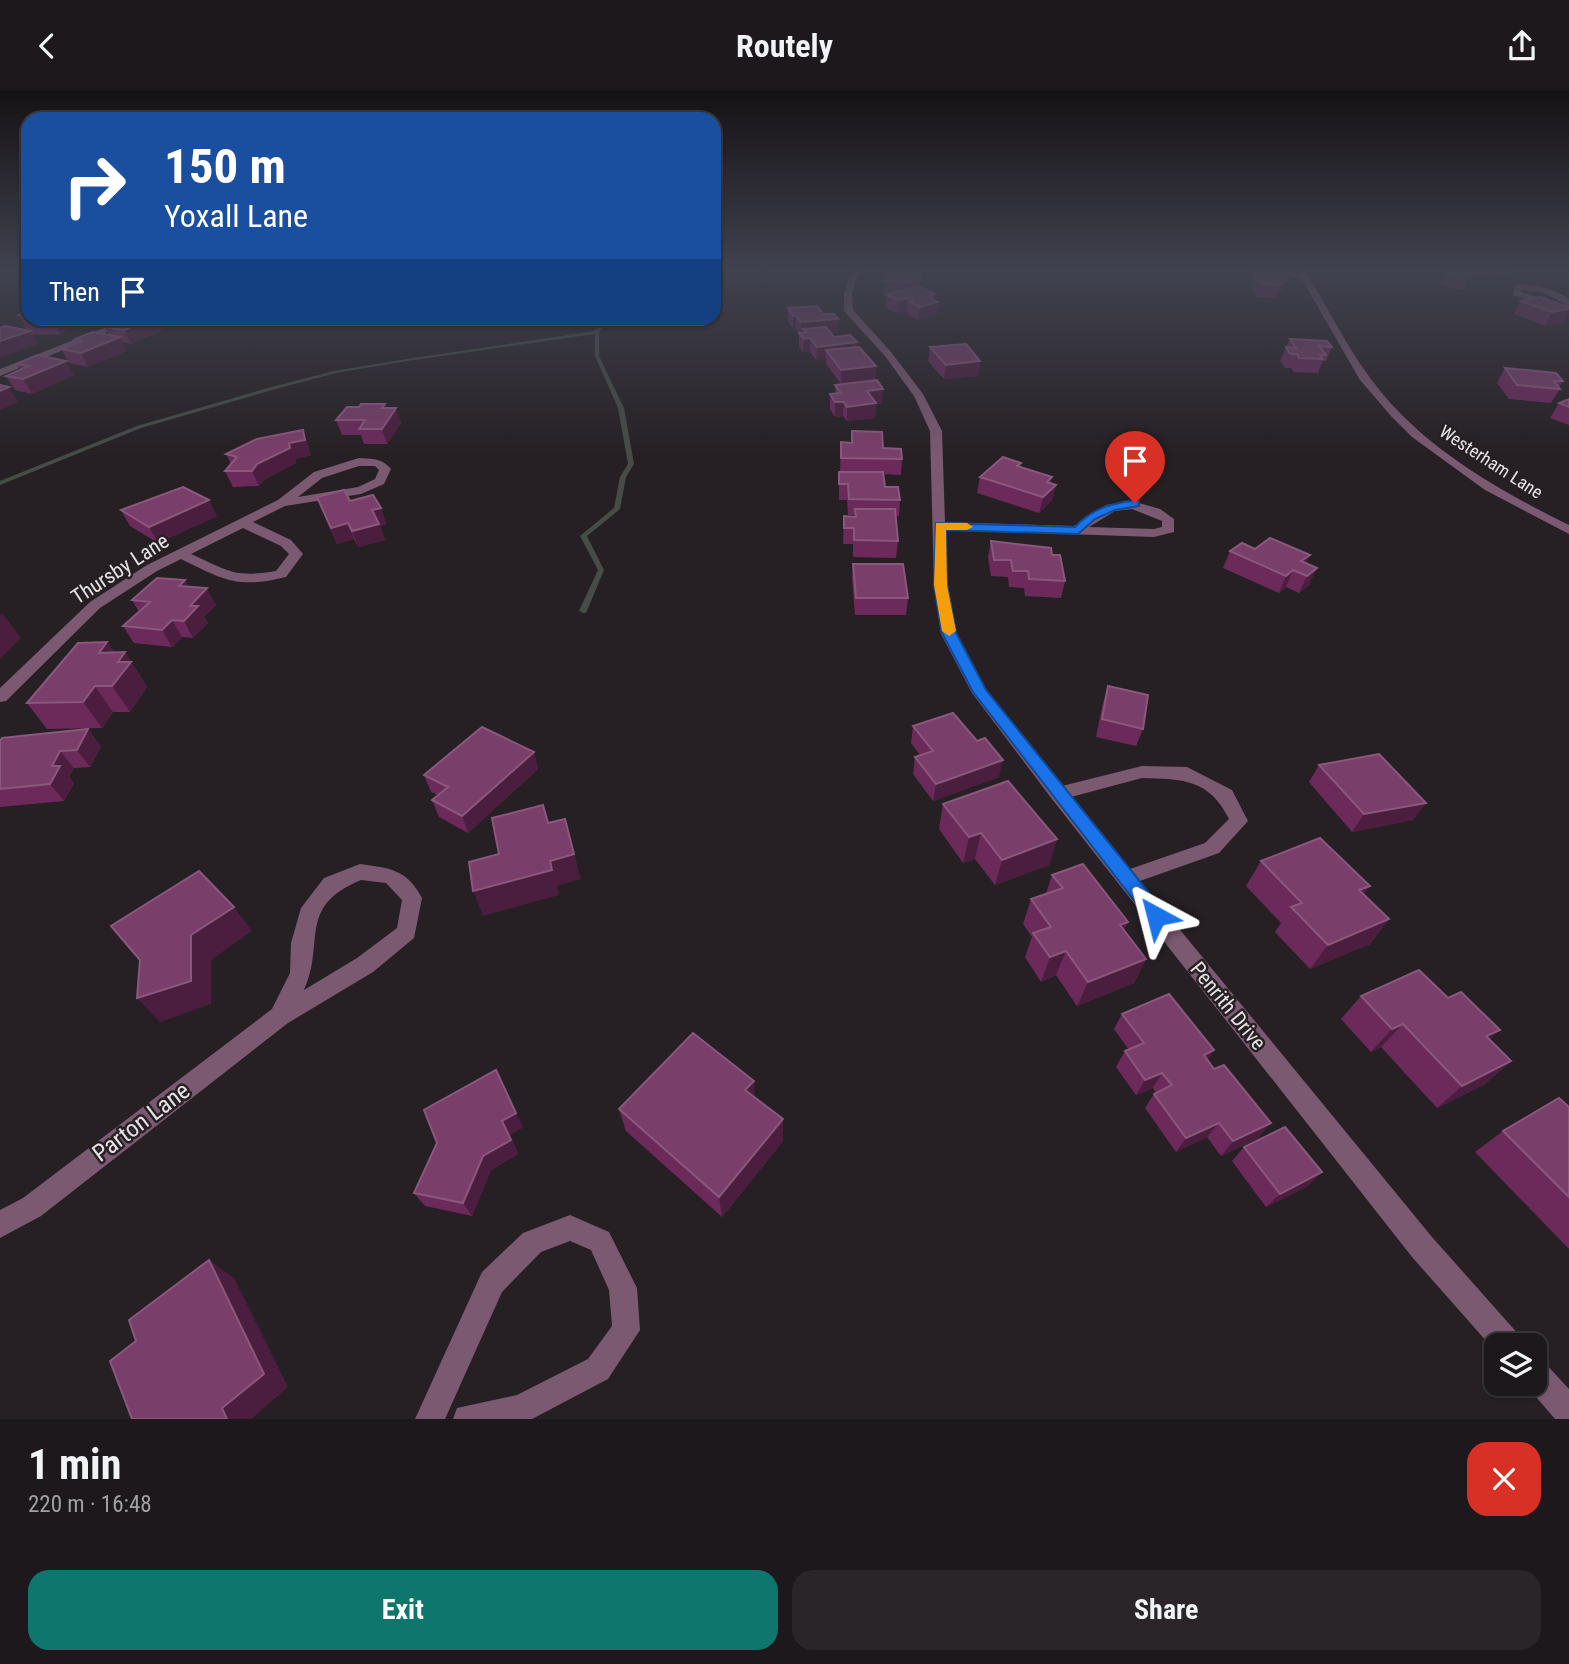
<!DOCTYPE html>
<html lang="en">
<head>
<meta charset="utf-8">
<style>
	body { margin:0; font-family:"Roboto Condensed",sans-serif; background:#292528; color:#f1f3f6; height:100vh; display:flex; flex-direction:column; font-size:26px; white-space:nowrap }
	* { box-sizing:border-box; margin:0 }
	p { font-size:23px; color:#a0a0a3 }
	.icon { flex:none; width:38px; height:38px; fill:none; stroke:currentColor; stroke-width:2; stroke-linecap:round; stroke-linejoin:round }
	.map { position:relative; height:1328px; overflow:hidden }
	.sheet { display:flex; flex-direction:column; background:#1c181b; flex:1 }
	.sheet>* { flex:none }
	.hud { position:absolute; left:21px; top:21px; width:700px; height:214px; border-radius:21px; box-shadow:0 2px 5px #0004,0 0 0 2px #3a373a; background:#1a4fa0; color:#fff; overflow:hidden }
	.tools { position:absolute; left:1484px; top:1242px; display:grid; gap:14px }
	.tools a { display:grid; place-items:center; width:63px; height:63px; border-radius:14px; background:#1c181b; box-shadow:0 2px 5px #0004,0 0 0 2px #3a373a; font-size:35px }
	.pin { position:absolute; display:grid; place-items:center; width:60px; height:60px; color:#fff; margin:-72px -30px; border-radius:50% 50% 50% 0; rotate:-45deg; box-shadow:0 0 7px #0007 }
	.pin .icon { rotate:45deg }
	.me { position:absolute; width:77px; margin:-38px; rotate:322deg; stroke-linejoin:round; filter:drop-shadow(0 0 5px #0008) }
	.turn { display:flex; align-items:center; gap:24px; height:147px; padding:0 28px; font-size:32px }
	.turn .icon { width:91px; height:91px; stroke-width:2.5 }
	.turn b { display:block; font-size:49px; line-height:60px }
	.then { display:flex; align-items:center; height:66px; padding:0 28px; background:#0003; gap:14px; font-size:26px }
	.round { display:grid; place-items:center; flex:none; width:74px; height:74px; border-radius:21px; background:#292528 }
	.summary { display:flex; align-items:center; justify-content:space-between; height:119px; padding:0 28px }
	h1 { font-size:42px; font-weight:700; line-height:52px }
	.action { display:flex; gap:14px; margin-top:auto; padding:14px 28px }
	.action a { flex:1; height:80px; border-radius:21px; background:#0f766e; color:#fff; font-size:28px; font-weight:700; line-height:80px; text-align:center }
	.action a+a { background:#292528; color:#f1f3f6 }
	header { display:flex; justify-content:space-between; align-items:center; height:91px; padding:0 28px; background:#1c181b; font-size:32px; font-weight:700 }
	.map>svg:first-child { display:block }
	.lines { fill:none; stroke-linecap:round; stroke-linejoin:round }
	.stream { fill:#454d46; fill-rule:evenodd }
	.minor { fill:#7b5970; fill-rule:evenodd }
	.wall { fill:#6c2a5b }
	.shaded-wall { fill:#4b1e3f }
	.building { fill:#793e6a; stroke:#8a577d; stroke-width:2 }
	.route { fill:#1a73e8; stroke:#114b97; stroke-width:2 }
	.slow { fill:#f59e0b }
	.labels { text-anchor:middle; stroke-width:5; stroke-linejoin:round; paint-order:stroke }
	.far-street-label { font-size:18px; fill:#e6e2e4; stroke:#262024 }
	.street-label { font-size:21px; fill:#e6e2e4; stroke:#262024 }
	.near-street-label { font-size:24px; fill:#e6e2e4; stroke:#262024 }
</style>
</head>
<body>
<header><svg class="icon" aria-label="back" viewBox="0 0 24 24"><path d="M15 5l-7 7 7 7"/></svg>Routely<svg class="icon" aria-label="share" viewBox="0 0 24 24"><path d="M12 15V3M7 8l5-5 5 5M5 13v7h14v-7"/></svg></header>
<div class="map">
<svg width="1569" height="1328" viewBox="0 0 1569 1328">
	<rect width="100%" height="100%" fill="#262024"/>
	<g class="lines">
		<path class="stream" d="M605,228h4l-10,13v24l25,52 10,56 -8,13 -6,32 -33,27 17,34 -18,43h-3l-4,-2 19,-41 -18,-34 34,-28 6,-31 8,-13 -10,-56 -23,-52v-22l-188,27 -71,12 -64,17 -131,38 -141,57v-4l137,-55 131,-38 66,-17 73,-12 188,-28z"/>
		<g class="minor">
			<path d="M851,178h8l-7,25 1,16 38,42 32,42 19,37 3,91 129,4 32,-21 26,-4 28,8 14,10v13l-20,5 -208,-7 2,55 9,49 30,57 75,95 80,-20 45,1 45,23 16,31 -29,32 -79,28 292,356 88,99 4,10h-28v6l-84,-95 -360,-458 -80,-106 -31,-59 -7,-49 -4,-154 -16,-35 -29,-40 -41,-45v-17zM1132,418l30,12v6l-8,2 -65,-2 26,-16zM1142,687c41,1 67,1 87,41l-24,24 -75,26 -59,-72z"/>
			<path d="M1273,178h12l14,5 -3,-5h8c22,35 40,73 64,106 49,69 126,113 201,150v9l-84,-44 -73,-53 -21,-21 -31,-36 -57,-99z"/>
			<path d="M1519,193c18,1 35,5 50,15v7l-27,-14 -20,-2 -1,2 48,14v6l-56,-17 2,-8z"/>
			<path d="M127,228h12l-139,57v-7z"/>
			<path d="M359,367c13,1 23,0 32,11l-7,15 -23,10 -76,12 -32,16 38,18 12,14 -17,23c-49,12 -62,3 -105,-18l-24,12 -57,37 -94,93 -6,1v-14l90,-86 57,-37 131,-65 36,-28zM359,375h16l4,4 -4,9 -17,8 -60,10 24,-19zM243,437l38,18 8,8 -13,17c-42,7 -47,0 -85,-17z"/>
			<path d="M360,773c29,4 47,5 62,34l-8,40 -41,34 -85,51 -247,193 -41,22v-28l23,-12 249,-189 18,-36 1,-30 10,-35 23,-30zM361,789l25,3 16,17 -5,28 -40,30 -53,32c22,-48 -8,-83 57,-110z"/>
			<path d="M570,1124l39,17 28,56 3,42 -32,49 -76,40h-79l4,-11 60,-13 71,-36 24,-33 -3,-36 -18,-40 -21,-9 -29,11 -39,40 -57,127h-30l67,-147 41,-39z"/>
			<path d="M1535,1267l10,5 24,26v30h-14l-30,-35h10z"/>
		</g>
	</g>
	<g class="wall">
		<path d="M886,178h36l-1,5 -10,-1 9,1 -1,13 16,7 -1,6 3,15 -19,5 -10,-5v-4h-2l-9,2 -11,-5v-13l4,-1 -7,-1z"/>
		<path d="M1258,178l29,9 -5,12h-3l-3,8 -19,-1 -6,-12 4,-13h2z"/>
		<path d="M1446,178h67l-2,4 -20,4 -20,-6 -1,6 -7,13 -23,-4z"/>
		<path d="M1521,210l48,6 -5,15 -19,4 -31,-12z"/>
		<path d="M788,217l35,6 15,5v14h-7l3,4 22,10 20,19 -1,14 7,24h-6l-1,14 -28,3 -4,-5 -8,1 -5,-8v-15h5v-9l6,-1 -15,-20v-5l-10,1 -6,-8h-7l-4,-5v-13l-3,-5h-3l-5,-8z"/>
		<path d="M28,218v10h64l-9,6 -10,1 -12,8 -29,1 6,9 -9,-15h-3l-7,-14z"/>
		<path d="M105,236l63,1 -37,16 -9,-2 4,9 -38,16 -19,-4 -8,-14 16,-6 -2,-4 34,-4z"/>
		<path d="M1290,248l42,8 -6,14h-3l-5,12 -24,-1 -3,-4h-6l-5,-7z"/>
		<path d="M930,256l50,14 -2,15 -34,3 -16,-18z"/>
		<path d="M17,273l57,11 -42,19 -17,-4 -9,-14 14,-6z"/>
		<path d="M1505,277l58,13 -4,6 1,2 -9,14 -42,-4 -12,-16z"/>
		<path d="M1569,308v26l-19,-7 9,-15z"/>
		<path d="M385,313l1,4 15,15 -14,21h-23l-3,-9h-19l-6,-15 23,-13z"/>
		<path d="M852,340l50,28 -1,16 -18,-1 2,13 15,13 -1,16h-3l2,25 -2,17 -43,-1v-13h-10l1,-28 11,1v-2h-7l-1,-15h-8v-28h1l1,-30 11,1z"/>
		<path d="M308,354l3,10 -16,4 1,4 -32,17 -5,6 -26,1 -8,-16 6,-7 -5,-10z"/>
		<path d="M1021,372l-1,4 36,18 -4,15 -13,13 -62,-20 3,-16z"/>
		<path d="M317,406l33,4 31,7 5,16 -6,2 5,14 -27,7 -4,-8 -17,5z"/>
		<path d="M121,419l96,6 -59,27 -28,-17z"/>
		<path d="M991,450l61,14 13,26 -4,17 -36,-2 -1,-8 -15,-1 -1,-10 -17,-1 -3,-19z"/>
		<path d="M1255,458l55,6 -5,8 4,22 -10,8 -13,-6 -7,6 -56,-25 7,-17z"/>
		<path d="M853,473l55,34 -2,17h-51l-3,-35z"/>
		<path d="M189,496l27,18 -12,12 4,6 -15,15 -11,-1 -10,10 -38,-4 -11,-17 16,-14 -7,-12z"/>
		<path d="M107,551l7,10h11l22,35 -17,25h-17l-11,16 -55,1 -20,-26z"/>
		<path d="M1108,595l35,43 -7,17 -40,-9 7,-34z"/>
		<path d="M913,635l86,51 -66,24 -20,-27 2,-17 5,-2 -9,-12z"/>
		<path d="M88,638l13,18 -11,20 -16,1 -5,9 5,6 -10,18 -64,6v-66z"/>
		<path d="M534,661l4,17 -70,64 -29,-16 -7,-17 6,-5 -7,-3 -7,-17z"/>
		<path d="M1319,674l107,38 -13,17 -61,12 -43,-50z"/>
		<path d="M943,713l114,35 -8,26 -54,20 -20,-26 -12,4 -24,-34z"/>
		<path d="M1261,770l103,34 25,24 -19,25 -60,25 -35,-37 6,-9 -35,-37z"/>
		<path d="M1052,784l72,56 22,28 -12,24 -57,23 -21,-31 -15,7 -16,-25 7,-20 -9,-13 8,-25 15,-5z"/>
		<path d="M1361,905l87,2 52,32 -11,9 22,22 -26,23 -48,24 -56,-61 -10,5 -30,-33z"/>
		<path d="M1122,923l92,36 -7,10 51,78 -37,18 -14,-19 -31,15 -31,-44 9,-14 2,-1 -3,-5 -17,7 -20,-28 9,-16 4,-1 -15,-21z"/>
		<path d="M1569,1016v142l-94,-97 28,-21z"/>
		<path d="M619,1018l164,10v22l-61,76 -96,-86z"/>
		<path d="M523,1036l-13,8 8,19 -27,16 -19,46 -47,-10 -11,-13 23,-50z"/>
		<path d="M1244,1056l64,39 -42,21 -34,-46z"/>
	</g>
	<g class="shaded-wall">
		<path d="M1495,178h18l-2,4 -20,4z"/>
		<path d="M935,203l-1,9 4,-1 -1,13 -19,5 2,-13 11,-12z"/>
		<path d="M908,207l-2,13 -9,2 2,-13z"/>
		<path d="M1569,218v4l-5,9 -19,4 7,-14z"/>
		<rect x="793" y="225" width="3" height="13"/>
		<path d="M57,228h12l4,7 -12,8 -8,-13z"/>
		<path d="M79,228h13l-9,6z"/>
		<path d="M152,228h11l5,9 -37,16 -7,-14z"/>
		<path d="M201,228h16l-15,2z"/>
		<path d="M838,228v14l-32,2v-3l-3,-3v7h-3l1,-14z"/>
		<path d="M30,240l8,13 -38,14v-17z"/>
		<path d="M120,246l6,14 -38,16 -7,-14z"/>
		<path d="M810,247v14h-7l1,-13z"/>
		<path d="M857,251l-1,14 -30,-6v9l-10,1 1,-13z"/>
		<path d="M66,270l8,14 -42,19 -9,-15z"/>
		<path d="M980,270l-2,15 -34,3 2,-14z"/>
		<path d="M876,275l-1,14 -34,4v-14z"/>
		<path d="M9,296l9,15 -18,8v-19z"/>
		<path d="M883,298l-1,15h-6l-1,14 -28,3v-14l20,-16z"/>
		<path d="M835,311h9l-1,14 -8,1z"/>
		<path d="M385,313l4,14 7,-10 5,15 -14,21 -5,-15v-21z"/>
		<path d="M303,339l8,25 -16,4 1,4 -32,17 -5,6 -7,-15 5,-7 32,-21z"/>
		<path d="M1052,386l-4,15 8,-7 -4,15 -13,13 8,-31z"/>
		<path d="M209,409l8,16 -59,27 -9,-16z"/>
		<path d="M381,417l5,16 -6,2 5,14 -27,7 -6,-16 20,-21z"/>
		<path d="M348,432l6,16 -17,5 -6,-16z"/>
		<path d="M1310,464l-8,16 -1,-10z"/>
		<path d="M1317,477l-8,17 -10,8 8,-17z"/>
		<path d="M1293,479l-7,17 -7,6 7,-17z"/>
		<path d="M185,489l9,17 -15,-11z"/>
		<path d="M207,497l9,17 -12,12 4,6 -15,15 -9,-17 6,-15z"/>
		<path d="M2,522l19,25 -21,21v-44z"/>
		<path d="M172,529l10,17 -10,10 -10,-17z"/>
		<path d="M107,551l12,18 6,-8 22,35 -17,25 -18,-26 -13,-33z"/>
		<path d="M95,595l18,26 -11,16 -19,-26z"/>
		<path d="M88,638l13,18 -11,20 -13,-17z"/>
		<path d="M60,660l14,17 -5,9 5,6 -10,18 -14,-17 2,-18z"/>
		<path d="M534,661l4,17 -70,64 -6,-17z"/>
		<path d="M1003,669l-4,17 -66,24 3,-17z"/>
		<path d="M1426,712l-13,17 -61,12 12,-18z"/>
		<path d="M565,728l16,60 -24,7 2,9 -76,21 -10,-25 77,-30z"/>
		<path d="M981,742l-6,26 -12,4 6,-26z"/>
		<path d="M1057,748l-8,26 -54,20 7,-25z"/>
		<path d="M1370,795l-18,25 7,-21z"/>
		<path d="M234,816l18,24 -41,29v44l-51,18 -23,-24 54,-63z"/>
		<path d="M1389,828l-19,25 -60,25 18,-24z"/>
		<path d="M1128,831l-11,25 3,-22z"/>
		<path d="M1066,860l-10,24 -15,7 9,-25z"/>
		<path d="M1146,868l-12,24 -57,23 11,-24z"/>
		<path d="M1403,933l-22,23 -10,5 21,-23z"/>
		<path d="M1500,939l-26,23 12,-17z"/>
		<path d="M1214,959l-11,16 1,-11z"/>
		<path d="M1511,970l-26,23 -48,24 25,-22z"/>
		<path d="M496,979l27,57 -13,8 8,19 -27,16 -19,46 -9,-13 20,-47 19,-35z"/>
		<path d="M1162,982l-9,15 -17,7 9,-15z"/>
		<path d="M754,990l1,22 -10,-13z"/>
		<path d="M783,1028v22l-61,76 -3,-20z"/>
		<path d="M1219,1032l-12,14 -31,15 10,-14z"/>
		<path d="M1271,1032l-13,15 -37,18 12,-15z"/>
		<path d="M1322,1081l-14,14 -42,21 14,-13z"/>
		<path d="M209,1169l25,18 54,109 -37,32h-24l-5,-11z"/>
	</g>
	<g class="building">
		<path d="M886,178l25,1v3l9,1v4h-9v4l-27,-1z"/>
		<path d="M1259,178l23,1 5,8 -11,-1 5,8 -20,-1 -6,-12 6,1z"/>
		<path d="M1448,178h24l-2,8 -24,-3z"/>
		<path d="M918,195l17,8 -4,1 1,4 6,3 -18,5 -11,-5 5,-2 -6,-2 -9,2 -13,-5z"/>
		<path d="M1540,206l29,10v2l-17,3 -31,-11z"/>
		<path d="M817,215l6,8h11l4,5 -37,3 -5,-6h-3l-5,-8z"/>
		<path d="M28,218v6h-9z"/>
		<path d="M29,228h28l-4,2h-28z"/>
		<path d="M125,228h27l-28,11 -19,-3z"/>
		<path d="M5,235l25,5 -30,10v-13z"/>
		<path d="M826,236l8,10 16,-2 7,7 -40,5 -7,-9 -6,1 -5,-6 7,-1 -3,-3z"/>
		<path d="M93,241l27,5 -39,16 -20,-4 21,-8 -7,-2z"/>
		<path d="M1290,248l37,2 5,6 -13,-1 7,9h-6l3,4 -24,-1 -2,-4h-7l-4,-7 10,1z"/>
		<path d="M966,253l14,17 -34,4 -16,-18z"/>
		<path d="M859,256l17,19 -35,4 -15,-20z"/>
		<path d="M37,264l29,6 -43,18 -17,-3 23,-10 -12,-2z"/>
		<path d="M1505,277l51,5 7,8h-9l6,8 -43,-4z"/>
		<path d="M877,289l6,9 -16,2 9,12 -29,4 -3,-5h-9l-5,-8 11,-1 -6,-8z"/>
		<path d="M0,294l9,2 -9,4z"/>
		<path d="M1569,308v8l-10,-4z"/>
		<path d="M361,313h24l-3,4h14l-14,21h-23l6,-9h-29l11,-13h12z"/>
		<path d="M303,339l2,10 -16,3 1,5 -33,16 -5,7h-27l12,-14 -11,-3 31,-15z"/>
		<path d="M852,340l30,1 1,16 18,1 1,10 -61,-1v-16l11,1z"/>
		<path d="M1003,366l18,6 -4,3 35,11 -5,5 9,3 -13,12 -63,-20z"/>
		<path d="M839,381h44l2,15h13l2,13 -51,-1 -1,-15h-9z"/>
		<path d="M183,396l26,13 -60,27 -28,-17z"/>
		<path d="M344,399l6,11 23,-6 8,13 -9,2 7,14 -27,7 -4,-8 -17,5 -14,-31z"/>
		<path d="M855,418h40l3,32 -44,-1v-12h-10v-12l12,1z"/>
		<path d="M1270,447l40,17 -9,6 16,7 -10,8 -14,-6 -7,6 -56,-25 12,-8 13,6z"/>
		<path d="M991,450l60,7 1,7h8l5,26 -36,-2 -1,-8h-15l-2,-11h-17z"/>
		<path d="M853,473h50l5,34h-52z"/>
		<path d="M157,487l28,2 -6,6 28,2 -17,18h8l-14,15 -12,-1 -10,10 -39,-4 27,-24 -18,-2z"/>
		<path d="M107,551l-8,11 26,-1 -7,10h13l-19,24h-17l-12,16 -56,1 51,-60z"/>
		<path d="M1108,595l40,9 -5,34 -41,-10z"/>
		<path d="M953,622l24,28 8,-3 18,22 -67,24 -21,-27 18,-6 -20,-25z"/>
		<path d="M482,636l52,25 -72,64 -30,-16 16,-13 -24,-12z"/>
		<path d="M88,638l-11,21 -17,1 -8,15h8l-10,18 -50,5v-48l2,-3z"/>
		<path d="M1379,663l47,49 -62,11 -45,-49z"/>
		<path d="M1008,690l49,58 -55,21 -21,-27 -12,4 -26,-33z"/>
		<path d="M543,714l5,18 17,-4 9,35 -24,7 2,9 -79,21 -4,-29 30,-8 -7,-36z"/>
		<path d="M1320,747l50,48 -11,4 30,29 -61,26 -37,-38 11,-4 -41,-42z"/>
		<path d="M1083,773l45,58 -8,3 26,34 -58,23 -22,-31 -16,6 -17,-24 18,-6 -20,-28 32,-11 -11,-13z"/>
		<path d="M199,780l35,36 -43,28v46l-54,17 3,-38 -29,-34z"/>
		<path d="M1419,879l29,28 13,-6 39,38 -14,6 25,25 -49,25 -59,-62 -11,5 -31,-33z"/>
		<path d="M1169,903l45,56 -10,5 10,14 10,-4 47,58 -38,18 -14,-18 -33,15 -32,-44 18,-9 -10,-12 -17,7 -20,-29 19,-8 -22,-29z"/>
		<path d="M693,942l61,48 -9,9 38,29 -64,78 -100,-88z"/>
		<path d="M496,979l20,43 -14,8 9,19 -28,16 -20,47 -49,-10 23,-50 -13,-33z"/>
		<path d="M1559,1007l10,9v90l-66,-66z"/>
		<path d="M1285,1036l37,45 -42,22 -36,-47z"/>
		<path d="M209,1169l55,114 -42,34 5,11h-95l-22,-58 26,-20 -7,-21z"/>
	</g>
	<linearGradient id="sky" x2="0" y2="1"><stop stop-color="#151214"/><stop offset="0.49" stop-color="#414250"/><stop offset="1" stop-color="#414250" stop-opacity="0"/></linearGradient>
	<rect width="1569" height="364" fill="url(#sky)"/>
	<path class="route" d="M1135,409l4,1v5l-24,4 -20,9 -17,15 -132,-4 1,55 9,48 30,57 177,220 3,6 -3,5 -7,2 -6,-2 -177,-229 -31,-59 -8,-48 2,-62 139,4c18,-19 35,-23 60,-27z"/>
	<path class="slow" d="M936,432h31l6,4 -6,3h-21l1,55 9,46 -7,5 -7,-5 -8,-46z"/>
	<g class="labels">
		<g class="far-street-label">
			<text transform="translate(1491 371) rotate(33)" y="6">Westerham Lane</text>
		</g>
		<g class="street-label">
			<text transform="translate(120 478) rotate(-33)" y="7">Thursby Lane</text>
			<text transform="translate(1228 915) rotate(51)" y="7">Penrith Drive</text>
		</g>
		<g class="near-street-label">
			<text transform="translate(141 1031) rotate(-37)" y="8">Parton Lane</text>
		</g>
	</g>
</svg>
<div class="tools">
<a><svg class="icon" aria-label="layers" viewBox="0 0 24 24"><path d="M12 4l9 5-9 5-9-5zM3 14l9 5 9-5"/></svg></a>
</div>
<div class="pin" style="left:1135px;top:412px;background:#d93025"><svg class="icon" aria-label="arrive" viewBox="0 0 24 24"><path d="M6 21V4h12l-3 4 3 4H6"/></svg></div>
<svg class="me" style="left:1156px;top:825px" viewBox="-20 -20 40 40"><path d="M0-17L14 15 0 8-14 15z" fill="#1a73e8" stroke="#fff" stroke-width="4"/></svg>
<div class="hud">
<div class="turn"><svg class="icon" aria-label="right" viewBox="0 0 24 24"><path d="M7 20v-9h11M14 6l5 5-5 5"/></svg><div><b>150 m</b>Yoxall Lane</div></div>
<div class="then">Then<svg class="icon" aria-label="arrive" viewBox="0 0 24 24"><path d="M6 21V4h12l-3 4 3 4H6"/></svg></div>
</div>
</div>
<section class="sheet">
<div class="summary"><div><h1>1 min</h1><p>220 m · 16:48</p></div><a class="round" style="background:#d93025;color:#fff"><svg class="icon" aria-label="close" viewBox="0 0 24 24"><path d="M6 6l12 12M18 6L6 18"/></svg></a></div>
<div class="action"><a>Exit</a><a>Share</a></div>
</section>
</body>
</html>
